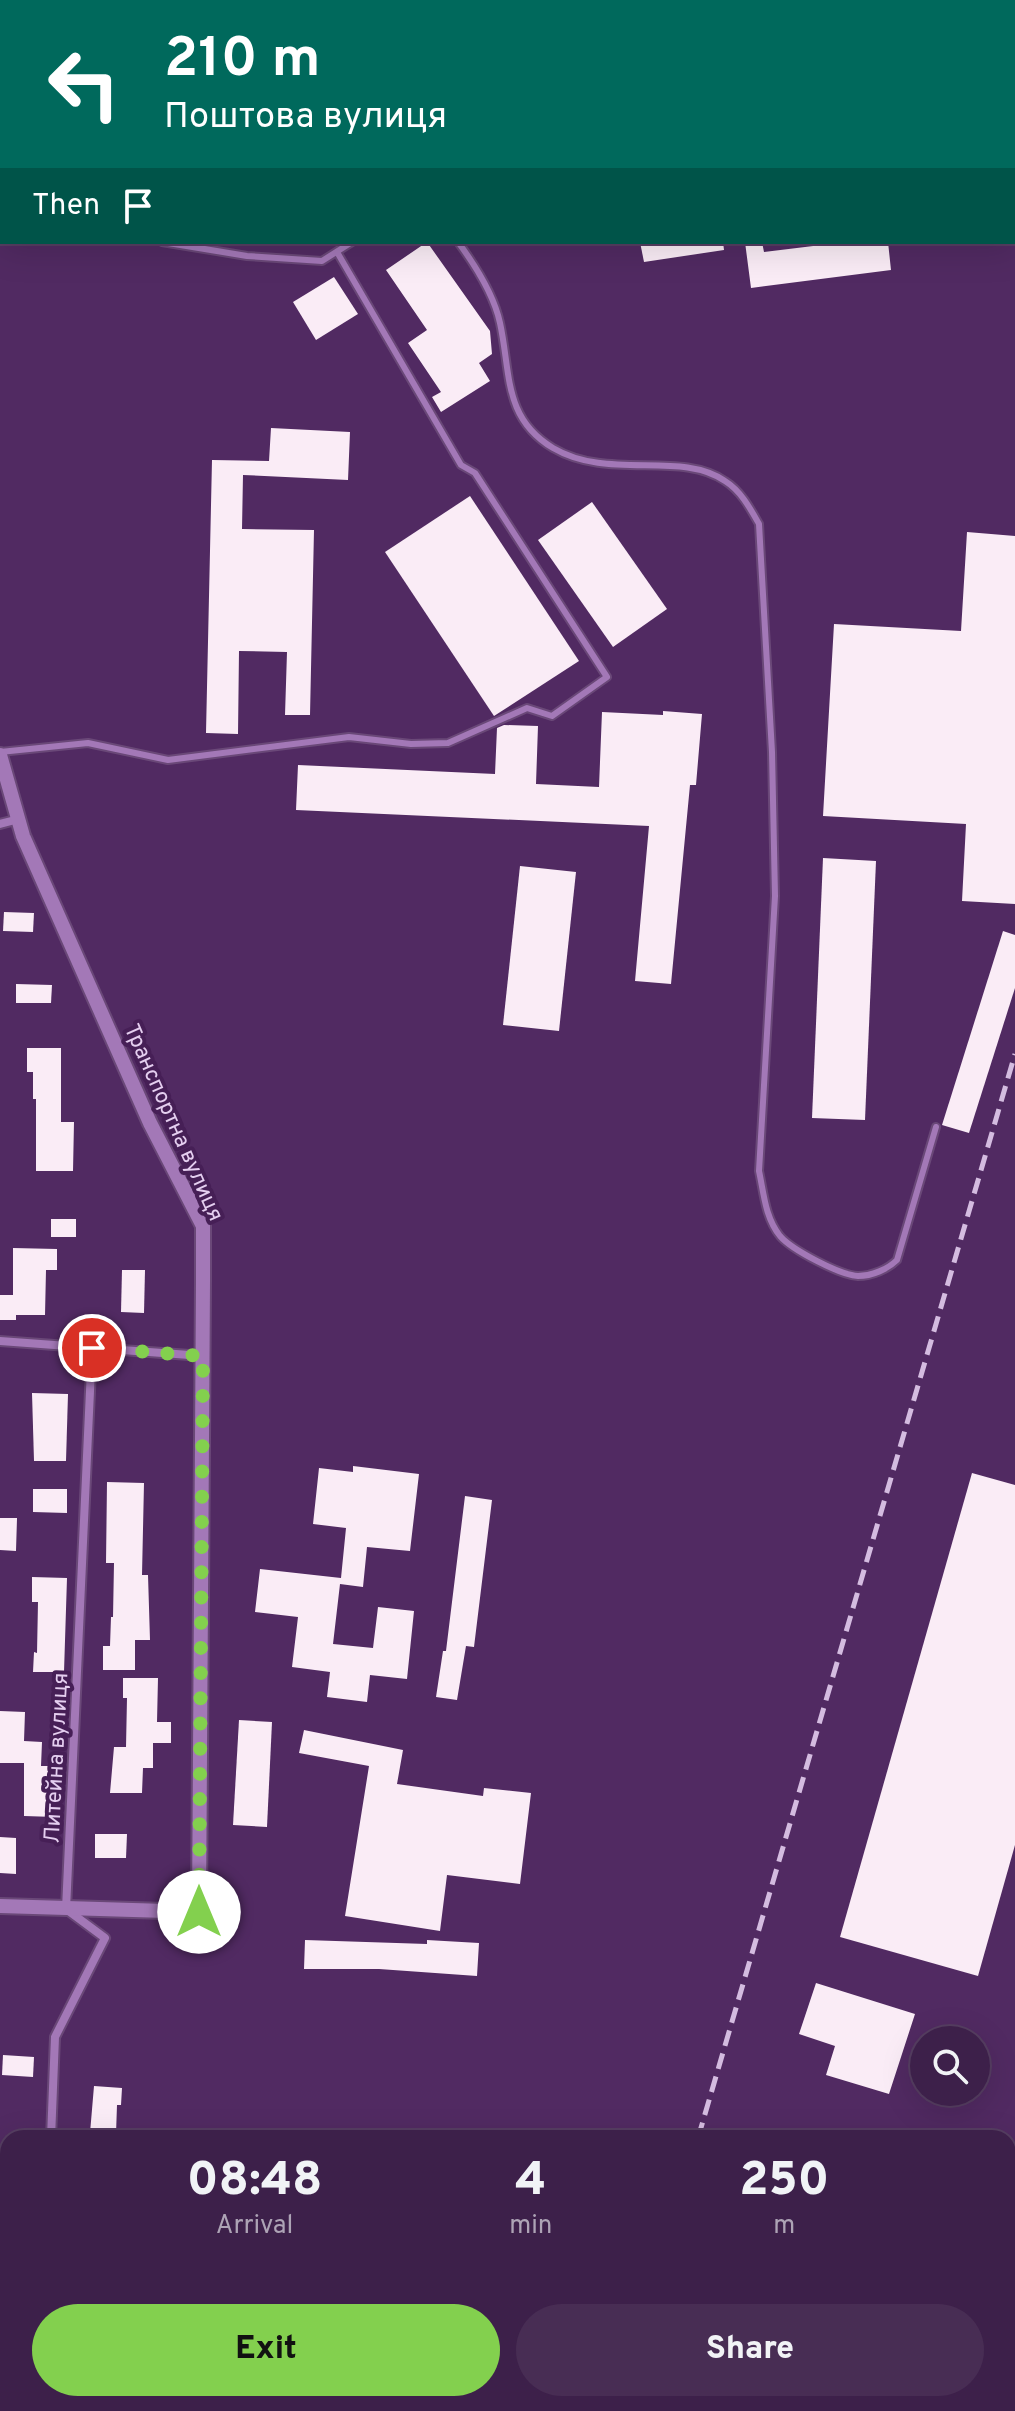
<!DOCTYPE html>
<html lang="en">
<head>
<meta charset="utf-8">
<style>
	body { margin:0; font-family:Overpass,sans-serif; background:#482d54; color:#f1f3f6; height:100vh; display:flex; flex-direction:column; font-size:30px; white-space:nowrap }
	* { box-sizing:border-box; margin:0 }
	p { font-size:26px; color:#ada3b5 }
	.icon { flex:none; width:44px; height:44px; fill:none; stroke:currentColor; stroke-width:2; stroke-linecap:round; stroke-linejoin:round }
	.map { position:relative; flex:1; overflow:hidden }
	.sheet { position:absolute; left:0px; top:2130px; width:1016px; height:282px; display:flex; flex-direction:column; background:#3d204a; border-radius:24px 24px 0 0; box-shadow:0 8px 32px #0002,0 0 0 2px #563e62 }
	.sheet>* { flex:none }
	.guide { position:absolute; left:0px; top:0px; width:1016px; height:244px; box-shadow:0 8px 32px #0002,0 0 0 2px #563e62; background:#00695c; color:#fff; overflow:hidden }
	.tools { position:absolute; left:910px; top:2026px; display:grid; gap:16px }
	.tools a { display:grid; place-items:center; width:80px; height:80px; border-radius:50%; background:#3d204a; box-shadow:0 8px 32px #0002,0 0 0 2px #563e62; font-size:40px }
	.pin { position:absolute; display:grid; place-items:center; width:68px; height:68px; color:#fff; margin:-34px; border:4px solid #fff; border-radius:50%; box-shadow:0 2px 8px #0007 }
	.me { position:absolute; width:88px; margin:-44px; rotate:0deg; stroke-linejoin:round; filter:drop-shadow(0 0 6px #0008) }
	.turn { display:flex; align-items:center; gap:28px; height:168px; padding:0 32px; font-size:36px }
	.turn .icon { width:104px; height:104px; stroke-width:2.5 }
	.turn b { display:block; font-size:56px; line-height:68px }
	.then { display:flex; align-items:center; height:76px; padding:0 32px; background:#0003; gap:16px; font-size:30px }
	.eta { display:flex; justify-content:space-evenly; align-items:center; height:136px; text-align:center }
	.eta b { font-size:48px; font-weight:800; line-height:56px }
	.cta { display:flex; gap:16px; margin-top:auto; padding:16px 32px }
	.cta a { flex:1; height:92px; border-radius:48px; background:#83d04e; color:#111; font-size:32px; font-weight:800; line-height:92px; text-align:center }
	.cta a+a { background:#482d54; color:#f1f3f6 }
	.map>svg:first-child { display:block }
	.building { fill:#faecf6 }
	.lines { fill:none; stroke-linecap:round; stroke-linejoin:round }
	.service-casing { stroke:#6a4878; stroke-width:10 }
	.minor-casing { stroke:#6a4878; stroke-width:12 }
	.tertiary-casing { stroke:#6a4878; stroke-width:18 }
	.service { stroke:#a378b7; stroke-width:6 }
	.minor { stroke:#a378b7; stroke-width:8 }
	.tertiary { stroke:#a378b7; stroke-width:14 }
	.rail { stroke:#d4bce0; stroke-width:5; stroke-dasharray:16 8; stroke-linecap:butt }
	.route { stroke:#83d04e; stroke-width:14; stroke-dasharray:0 25.2 }
	.labels { text-anchor:middle; stroke-width:8; stroke-linejoin:round; paint-order:stroke }
	.street-label { font-size:22px; fill:#e5cff0; stroke:#461f56 }
</style>
</head>
<body>
<div class="map">
<svg width="1015" height="2411" viewBox="0 0 1015 2411">
	<rect width="100%" height="100%" fill="#512a62"/>
	<g class="building">
		<path d="M427,242l63,89 2,23 -13,9 11,18 -49,31 -9,-15 9,-5 -33,-49 19,-13 -41,-60z"/>
		<path d="M640,242h83l1,8 -80,12z"/>
		<path d="M745,242h17l2,10 82,-10h42l3,28 -140,18z"/>
		<path d="M334,277l24,37 -42,26 -23,-38z"/>
		<path d="M271,428l79,4 -2,48 -105,-5 -1,54 72,1 -4,185h-25l2,-63 -48,-1 -1,83 -32,-1 6,-273 57,1z"/>
		<path d="M470,496l109,165 -85,55 -109,-164z"/>
		<path d="M592,502l75,107 -54,38 -75,-107z"/>
		<path d="M967,532l48,4v368l-53,-3 4,-77 -143,-8 11,-192 127,7z"/>
		<path d="M663,711l39,3 -6,71h-6l-19,199 -36,-3 14,-155 -353,-16 2,-45 197,9 2,-46 7,-3 34,1 -2,58 63,3 3,-75 61,3z"/>
		<path d="M823,858l53,3 -11,259 -53,-2z"/>
		<path d="M520,866l56,6 -17,159 -56,-6z"/>
		<path d="M4,912l30,1 -1,19 -30,-1z"/>
		<path d="M1003,931l12,4v53l-46,145 -27,-8z"/>
		<path d="M16,984l36,1 -1,18h-35z"/>
		<path d="M27,1048h34v74h13l-1,49h-37v-72h-3v-27h-6z"/>
		<rect x="51" y="1219" width="25" height="18"/>
		<path d="M13,1248l44,1v21h-11l-1,45h-29v5h-16v-25h13z"/>
		<path d="M122,1270h23l-1,43 -23,-1z"/>
		<path d="M32,1393l36,1 -2,67h-32z"/>
		<path d="M353,1466l66,8 -9,77 -43,-4 -4,40 -23,-3 -7,60 40,4 5,-41 36,4 -7,68 -37,-4 -3,27 -40,-5 3,-25 -38,-5 6,-50 -43,-5 5,-43 81,9 5,-50 -33,-4 6,-56 34,4z"/>
		<path d="M972,1473l43,12v360l-37,131 -138,-39z"/>
		<path d="M107,1482l37,1 -2,92h6l2,65h-15v30h-32v-24h7l1,-29h2l1,-54h-8z"/>
		<path d="M33,1489h34v24l-34,-1z"/>
		<path d="M465,1496l27,4 -18,147 -8,-1 -9,54 -21,-3 7,-46h3z"/>
		<path d="M0,1518h17l-1,33 -16,-1z"/>
		<path d="M32,1577l35,1 -3,94h-31l1,-20 3,1 1,-51h-6z"/>
		<path d="M123,1678h35l-1,44h14v21h-18v25h-10l-1,25h-32l4,-46h12l1,-49h-4z"/>
		<path d="M0,1711l25,1 -1,29 18,1 -1,24h14v51l-31,-1v-53h-24z"/>
		<path d="M239,1720l33,2 -5,105 -34,-2z"/>
		<path d="M304,1730l99,20 -6,34 86,12 1,-8 47,5 -11,91 -73,-9 -7,56 -95,-15 24,-150 -70,-13z"/>
		<path d="M95,1834h32l-1,24h-31z"/>
		<path d="M0,1837l16,1v36l-16,-1z"/>
		<path d="M305,1940l122,4v-4l52,3 -2,33 -98,-7h-75z"/>
		<path d="M816,1983l99,31 -26,80 -63,-19 9,-29 -36,-12z"/>
		<path d="M3,2055l31,2 -1,20 -31,-2z"/>
		<path d="M94,2086l28,2 -1,17h-4l-1,29 -26,-1z"/>
	</g>
	<g class="lines">
		<g class="service-casing">
			<g id="service">
				<path d="M629,2l8,-2"/>
				<path d="M0,213h2"/>
				<path d="M162,242l85,14 75,5 30,-19"/>
				<path d="M458,242c17,23 36,53 42,81 11,50 3,95 53,125 56,33 127,2 172,33 16,10 25,27 34,43l13,228 3,144 -16,275c5,23 6,46 21,65 12,14 60,39 78,40 14,0 30,-7 39,-16l39,-133"/>
				<path d="M0,752l88,-9 80,17 181,-23 62,7 37,-1 79,-35 25,8 55,-39 -132,-204 -14,-8 -124,-213"/>
			</g>
		</g>
		<g class="minor-casing">
			<g id="minor">
				<path d="M0,824l19,-5"/>
				<path d="M0,1341l203,15"/>
				<path d="M51,2138l4,-101 50,-99 -39,-29 26,-561"/>
				<path d="M41,2411l1,-7"/>
			</g>
		</g>
		<g class="tertiary-casing">
			<path id="tertiary" d="M0,755l23,81 127,287 53,103v55l-4,631 -199,-6"/>
		</g>
		<use href="#service" class="service"/>
		<use href="#minor" class="minor"/>
		<use href="#tertiary" class="tertiary"/>
		<g class="rail">
			<path d="M925,0l1,2"/>
			<path d="M1014,205l1,4"/>
			<path d="M698,2138l317,-1084"/>
			<path d="M617,2411l3,-7"/>
		</g>
	</g>
	<g class="lines">
		<path class="route" d="M92,1348l111,8 -4,556"/>
	</g>
	<g class="labels">
		<g class="street-label">
			<text transform="translate(175 1122) rotate(66)" y="8">Транспортна вулиця</text>
			<text transform="translate(55 1758) rotate(-87)" y="8">Литейна вулиця</text>
		</g>
	</g>
</svg>
<div class="tools">
<a><svg class="icon" aria-label="search" viewBox="0 0 24 24"><circle cx="10" cy="10" r="6"/><path d="M15 15l6 6"/></svg></a>
</div>
<div class="pin" style="left:92px;top:1348px;background:#d93025"><svg class="icon" aria-label="arrive" viewBox="0 0 24 24"><path d="M6 21V4h12l-3 4 3 4H6"/></svg></div>
<svg class="me" style="left:199px;top:1912px" viewBox="-20 -20 40 40"><circle r="19" fill="#fff"/><path d="M0-13L10 11 0 6-10 11z" fill="#83d04e"/></svg>
<div class="guide">
<div class="turn"><svg class="icon" aria-label="left" viewBox="0 0 24 24"><path d="M17 20v-9H6M10 6l-5 5 5 5"/></svg><div><b>210 m</b>Поштова вулиця</div></div>
<div class="then">Then<svg class="icon" aria-label="arrive" viewBox="0 0 24 24"><path d="M6 21V4h12l-3 4 3 4H6"/></svg></div>
</div>
<section class="sheet">
<div class="eta">
<div><b>08:48</b><p>Arrival</p></div>
<div><b>4</b><p>min</p></div>
<div><b>250</b><p>m</p></div>
</div>
<div class="cta"><a>Exit</a><a>Share</a></div>
</section>
</div>
</body>
</html>
